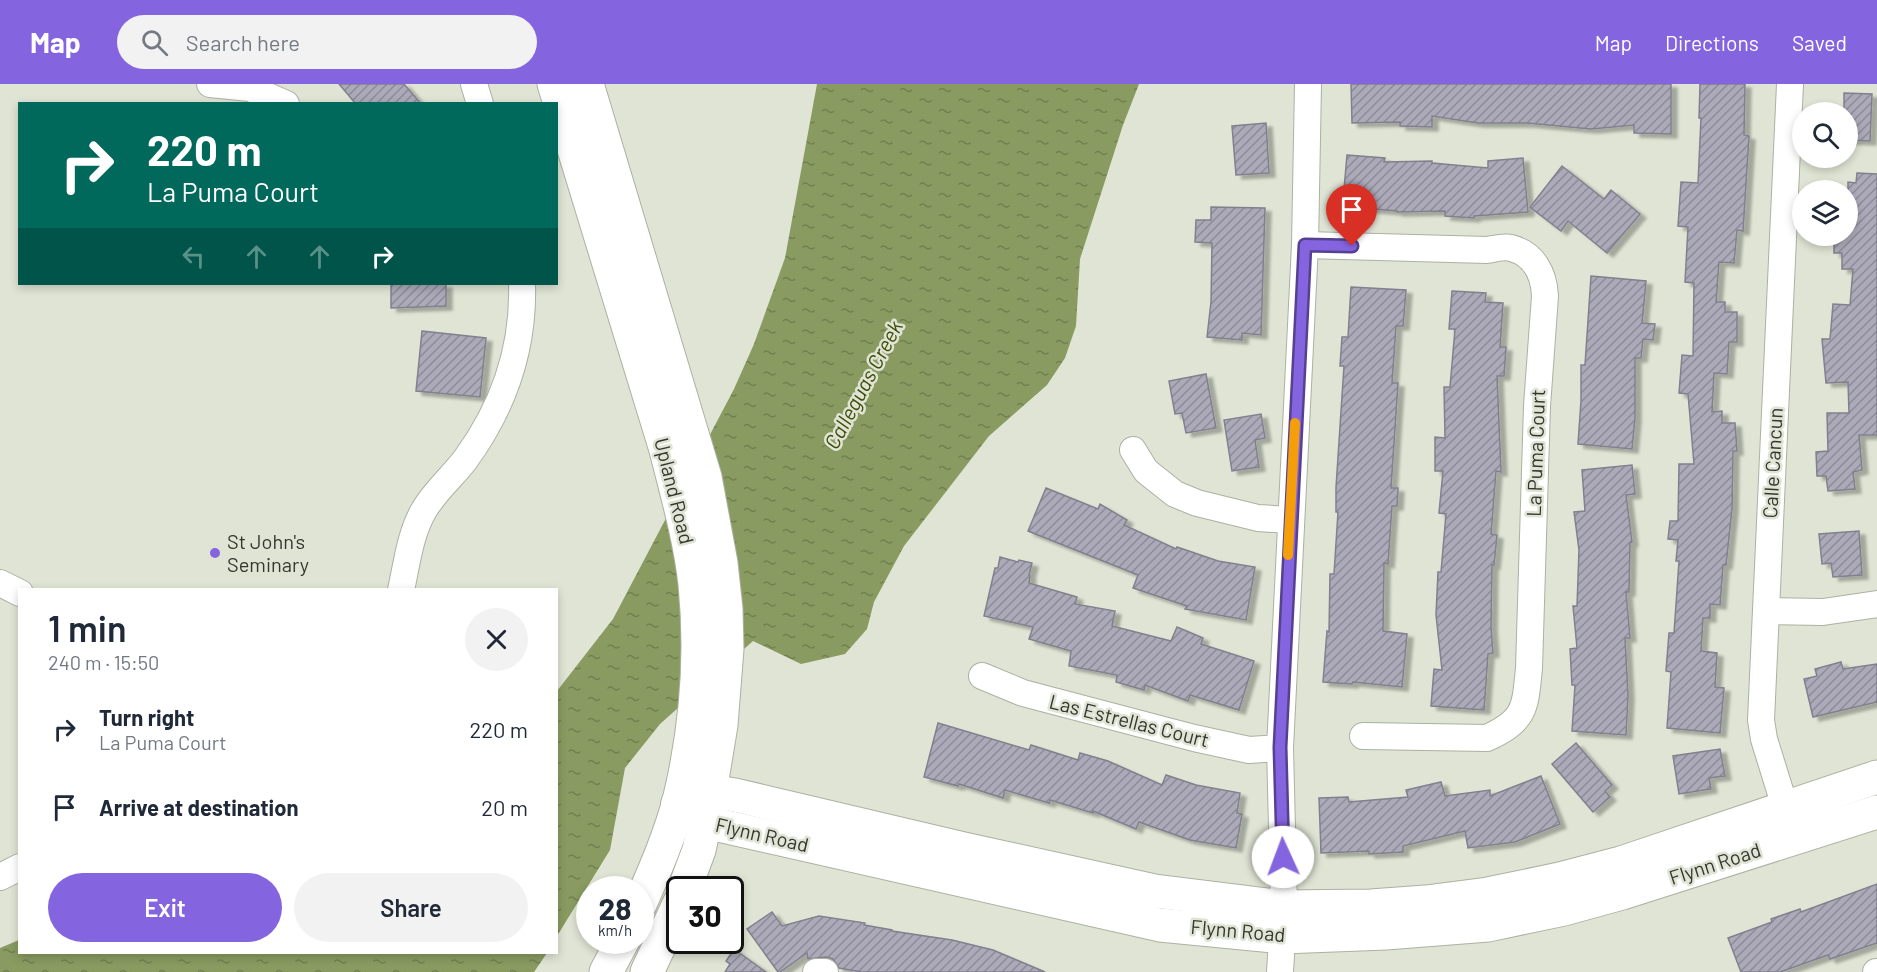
<!DOCTYPE html>
<html lang="en">
<head>
<meta charset="utf-8">
<style>
	body { margin:0; font-family:Barlow,sans-serif; background:#f2f2f3; color:#1f2937; height:100vh; display:flex; flex-direction:column; font-size:22px; white-space:nowrap }
	* { box-sizing:border-box; margin:0 }
	p { font-size:20px; color:#747a83 }
	.icon { flex:none; width:33px; height:33px; fill:none; stroke:currentColor; stroke-width:2; stroke-linecap:round; stroke-linejoin:round }
	.map { position:relative; flex:1; overflow:hidden }
	.details { position:absolute; left:18px; top:504px; width:540px; height:366px; display:flex; flex-direction:column; background:#fff; border-radius:0px; box-shadow:0 3px 9px #0003 }
	.details>* { flex:none }
	.banner { position:absolute; left:18px; top:18px; width:540px; height:183px; border-radius:0px; box-shadow:0 3px 9px #0003; background:#00695c; color:#fff; overflow:hidden }
	.tools { position:absolute; left:1792px; top:18px; display:grid; gap:12px }
	.tools a { display:grid; place-items:center; width:66px; height:66px; border-radius:50%; background:#fff; box-shadow:0 3px 9px #0003; font-size:30px }
	.speed { position:absolute; left:576px; top:792px; display:flex; gap:12px; font-size:30px; font-weight:700; text-align:center }
	.speed>* { display:grid; place-content:center; width:78px; height:78px; border-radius:50%; background:#fff; box-shadow:0 3px 9px #0003; line-height:1 }
	.speed small { font-size:15px; font-weight:400 }
	.speed .limit { border:3px solid #111; border-radius:9px; background:#fff; color:#111 }
	.pin { position:absolute; display:grid; place-items:center; width:51px; height:51px; color:#fff; margin:-62px -26px; border-radius:50% 50% 50% 0; rotate:-45deg; box-shadow:0 0 6px #0007 }
	.pin .icon { rotate:45deg }
	.me { position:absolute; width:66px; margin:-33px; rotate:358deg; stroke-linejoin:round; filter:drop-shadow(0 0 4px #0008) }
	.turn { display:flex; align-items:center; gap:21px; height:126px; padding:0 30px; font-size:27px }
	.turn .icon { width:78px; height:78px; stroke-width:2.5 }
	.turn b { display:block; font-size:42px; line-height:51px }
	.lanes { display:flex; align-items:center; height:57px; padding:0 30px; background:#0003; justify-content:center; gap:30px; direction:ltr }
	.lanes .off { opacity:.35 }
	.round { display:grid; place-items:center; flex:none; width:63px; height:63px; border-radius:32px; background:#f2f2f3 }
	.headline { display:flex; align-items:center; justify-content:space-between; height:102px; padding:0 30px }
	h1 { font-size:36px; font-weight:600; line-height:45px }
	.primary-button { display:flex; gap:12px; margin-top:auto; padding:12px 30px }
	.primary-button a { flex:1; height:69px; border-radius:36px; background:#8464df; color:#fff; font-size:24px; font-weight:600; line-height:69px; text-align:center }
	.primary-button a+a { background:#f2f2f3; color:#1f2937 }
	ul { padding:0; list-style:none }
	li { display:flex; align-items:center; gap:18px; height:78px; padding:0 30px }
	li div { flex:1 }
	li b { display:block; font-size:22px }
	li em { font-style:normal }
	header { display:flex; align-items:center; gap:36px; box-sizing:border-box; height:84px; padding:0 30px; background:#8464df; color:#fff }
	header strong { font-size:28px }
	nav { display:flex; gap:33px; margin-inline-start:auto; font-size:21px }
	.search { width:420px; height:54px; background:#f2f2f3; display:flex; align-items:center; gap:15px; box-sizing:border-box; padding:0 21px; border-radius:33px; color:#747a83; font-size:22px }
	.map>svg:first-child { display:block }
	.water { fill:url(#water-ripples) }
	.building { fill:url(#building-hatch); stroke:#82808e; stroke-width:1.5; filter:url(#shadow) }
	.lines { fill:none; stroke-linecap:round; stroke-linejoin:round }
	.minor-casing { stroke:#acb1a2; stroke-width:28 }
	.major-casing { stroke:#acb1a2; stroke-width:35 }
	.minor { stroke:#fff; stroke-width:26 }
	.major { stroke:#fff; stroke-width:33 }
	.route-casing { stroke:#564191; stroke-width:15 }
	.route { stroke:#8464df; stroke-width:10 }
	.slow { stroke:#f59e0b; stroke-width:10 }
	.poi-dot { fill:#8464df; stroke:#dfe4d4; stroke-width:2 }
	.labels { text-anchor:middle; stroke-width:5; stroke-linejoin:round; paint-order:stroke }
	.street-label { font-size:20px; fill:#343630; stroke:#dfe4d4 }
	.poi-label { font-size:20px; fill:#343630; stroke:#dfe4d4; text-anchor:start }
	.water-label { font-size:21px; font-style:italic; fill:#3d4c06; stroke:#dfe4d4 }
</style>
</head>
<body>
<header>
<strong>Map</strong>
<div class="search"><svg class="icon" aria-label="search" viewBox="0 0 24 24"><circle cx="10" cy="10" r="6"/><path d="M15 15l6 6"/></svg>Search here</div>
<nav><a>Map</a><a>Directions</a><a>Saved</a></nav>
</header>
<div class="map">
<svg width="1877" height="888" viewBox="0 0 1877 888">
	<defs>
		<pattern id="water-ripples" width="26" height="14" patternUnits="userSpaceOnUse" patternTransform="scale(1.5)"><rect width="26" height="14" fill="#899b60"/><path d="M2 4q2-2 4 0t4 0M15 11q2-2 4 0t4 0" fill="none" stroke="#717f50"/></pattern>
		<pattern id="building-hatch" width="6" height="6" patternUnits="userSpaceOnUse" patternTransform="scale(1.5)"><rect width="6" height="6" fill="#acaab9"/><path d="M-1 1l2-2M0 6l6-6M5 7l2-2" fill="none" stroke="#8d8b97"/></pattern>
		<filter id="shadow"><feDropShadow dx="6" dy="4" stdDeviation="1.5" flood-color="#0004"/></filter>
	</defs>
	<rect width="100%" height="100%" fill="#dfe4d4"/>
	<g class="water">
		<path d="M817,0h322l-16,41 -43,134 -4,67 -11,32 -18,27 -58,51 -85,110 -30,56 -7,27 -22,25 -44,10 -48,-23 -93,83 -35,44 -15,82 -53,86v-245l56,-72 121,-230 20,-45 31,-86z"/>
		<path d="M19,856l1,12 527,1 -13,19h-534v-24z"/>
	</g>
	<g class="building">
		<path d="M339,0h65l17,20h-65z"/>
		<path d="M1351,0h320v50l-37,-1v-8l-43,4 -64,-6h-49l-46,-7v11l-32,-1v-4l-48,1z"/>
		<path d="M1700,0h45l-1,51 5,1 -6,95 -6,-1 -3,33 -15,-1 -3,40h9v10h12v30h-8l-2,32 -13,-1 -2,39 10,-1v12h13l2,28h-4l-1,58 -6,56h-3l-3,40 -10,-1v14h-7l-2,33 16,2 -2,34 9,1 -4,45 -53,-5 4,-56 -5,-1 3,-38h5l5,-72h-3l2,-21 -10,-1 2,-18h8l1,-57h15l-6,-70 -9,-1 3,-38 11,1 1,-73 -9,-1 3,-55 -10,-1 3,-44 17,1 3,-65h-2z"/>
		<path d="M1844,9l28,1 -2,47 -22,-1v-28h-4z"/>
		<path d="M1266,39l3,50 -33,2 -4,-49z"/>
		<path d="M1347,71l38,3 -1,4 48,-1v2l56,5v-7l35,-3 5,54 -54,4v2l-29,-2v-5l-48,1v-1l-45,-4 2,-18h-10z"/>
		<path d="M1562,82l42,33 7,-9 29,24 -33,39 -39,-32 -7,10 -31,-24z"/>
		<path d="M1857,89l20,1v261h-18l3,35 -9,2 2,17 -27,2 -2,-15h-9l-1,-24 12,-1 -1,-38h22l-1,-31 -22,1 -4,-44h8l3,-35 17,1 3,-36h-11v-16h-8v-17h14v-54l8,1z"/>
		<path d="M1211,123l54,1 -4,127 -19,-2v7l-35,-3 4,-35 1,-59 -17,-1 1,-22h15z"/>
		<path d="M1591,192l55,5 -4,42 13,1 -2,16 -10,-1 -2,19h-6v60l-3,31 -54,-5 3,-43v-36h4z"/>
		<path d="M391,200h55v22l-55,2z"/>
		<path d="M1351,203l55,3 -3,36h-7l-4,57h6l-7,105h7l-1,18h-5l-4,58 -4,-1 -1,68 24,3 -5,53 -49,-5 -1,2 -29,-2 4,-51 2,1 1,-58h4l4,-62h-2v-25l8,-121h-4l2,-29h6z"/>
		<path d="M1452,207l34,2 -1,9 18,1 -3,44h6l-2,29h-7l4,96 -5,-1 -5,63 6,1 -3,30h-2l-1,62 2,26 -5,1 -4,56 -53,-4 3,-37 8,1 -6,-55 2,-43h3l5,-58 -7,-1 4,-42h-8v-34l10,1 -1,-51h6l5,-58h-6z"/>
		<path d="M422,247l64,7 -6,59 -64,-6z"/>
		<path d="M1206,290l10,54 -30,5 -4,-20 -7,1 -6,-33z"/>
		<path d="M1261,330l4,24 -10,2 4,27 -27,4 -8,-51z"/>
		<path d="M1632,381l3,29 -9,1 6,47 -2,1 -1,49h-3l4,46h-5l3,57 -2,40 -54,-4 3,-46h-3l-2,-36 7,-1 -4,-42h4l2,-56 -5,-38 11,-1 -3,-41z"/>
		<path d="M1046,404l52,21 2,-5 27,16 -3,5 52,24 1,-2 41,14 37,6 -9,53 -61,-11 2,-3 -54,-18 5,-13 -110,-44z"/>
		<path d="M1859,447l3,44 -29,2 -2,-14 -9,1 -3,-30z"/>
		<path d="M1000,473l18,5 1,-2 13,3 -3,12 1,1 -1,7 48,14 -2,7 40,7 -3,15 59,15 6,-14 26,11 -2,6 53,17 -15,49 -49,-15 -2,6 -43,-16 -1,5 -28,-8 1,-7 -48,-9 2,-15 -42,-12 4,-12 -49,-11 11,-48h3z"/>
		<path d="M1841,578l2,7 34,-5v38l-64,15 -9,-38 13,-3 -2,-7z"/>
		<path d="M938,639l91,27 2,-5 47,15 2,-7 28,8 54,24 4,-10 30,10 44,8 -3,20 5,1 -6,34 -46,-8 -51,-18 -3,7 -43,-18v2l-43,-13 -1,3 -44,-13 -2,8 -44,-14 -1,2 -34,-9z"/>
		<path d="M1576,659l36,42 -7,6 5,6 -17,15 -41,-48z"/>
		<path d="M1720,665l5,27 -16,2 2,11 -32,5 -6,-38z"/>
		<path d="M1541,692l19,48 -45,18 -47,6 -3,-17 -62,15v6l-34,2v-3l-48,2 -2,-55 29,-1 1,5 59,-5 -2,-7 35,-8 4,14 45,-6v6z"/>
		<path d="M1877,800v59l-47,16 -2,-4 -48,17h-39l-13,-34 44,-16 -1,-3 29,-10 1,3z"/>
		<path d="M772,828l10,14 37,-10 46,7 -1,2 28,5v1l60,9 41,10 52,22h-183l-23,-4 -6,-9 -7,-2 -18,2 -1,-6 -27,19h-2l-31,-43z"/>
		<path d="M734,865l32,23h-41l5,-8 -4,-3z"/>
	</g>
	<g class="lines">
		<g class="minor-casing">
			<g id="minor">
				<path d="M210,0l40,4 36,16"/>
				<path d="M474,0l6,20"/>
				<path d="M1305,161l182,5c7,-1 17,-4 24,-2 23,6 33,26 34,48l-8,110 -8,262c-4,40 -3,52 -42,70l-124,-2"/>
				<path d="M1133,366l13,21 29,23 22,9 61,15 32,2"/>
				<path d="M0,499l20,10"/>
				<path d="M401,506c6,-27 9,-56 23,-80 11,-19 28,-33 41,-50 38,-52 59,-112 57,-176"/>
				<path d="M1766,527l57,1 54,-8"/>
				<path d="M982,592l41,17 171,45 55,12 31,-2"/>
				<path d="M1790,739l-26,-84 -3,-19 29,-636"/>
				<path d="M0,793l20,-10"/>
				<path d="M816,888h9"/>
				<path d="M1280,888l4,-65 -4,-159 25,-503 3,-161"/>
				<path d="M1876,888h1"/>
			</g>
		</g>
		<g class="major-casing">
			<g id="major">
				<path d="M554,0l112,366c11,44 24,89 29,134 7,72 1,147 -16,217 -9,35 -25,71 -39,103"/>
				<path d="M587,0l118,393 16,86 5,46 1,40 -6,76 -16,97 -6,28 -15,40"/>
				<path d="M678,719l27,19 455,103 122,12 104,-4 102,-8 76,-16 58,-16 255,-81"/>
				<path d="M678,719l32,-12 25,4 229,54 191,42 129,16 87,-1 55,-4 62,-8 72,-15 61,-16 256,-86"/>
				<path d="M606,888l17,-32"/>
				<path d="M647,888l33,-70"/>
			</g>
		</g>
		<use href="#minor" class="minor"/>
		<use href="#major" class="major"/>
	</g>
	<g class="lines">
		<g class="route-casing">
			<path id="route" d="M1283,773l-3,-110 25,-502 47,1"/>
		</g>
		<use href="#route" class="route"/>
		<path class="slow" d="M1288,471l7,-132"/>
	</g>
	<circle class="poi-dot" cx="215" cy="469" r="6"/>
	<g class="labels">
		<g class="street-label">
			<text transform="translate(1536 369) rotate(-88)" y="7">La Puma Court</text>
			<text transform="translate(1773 379) rotate(-87)" y="7">Calle Cancun</text>
			<text transform="translate(674 407) rotate(76)" y="7">Upland Road</text>
			<text transform="translate(1129 637) rotate(14)" y="7">Las Estrellas Court</text>
			<text transform="translate(762 751) rotate(13)" y="7">Flynn Road</text>
			<text transform="translate(1715 780) rotate(-18)" y="7">Flynn Road</text>
			<text transform="translate(1238 847) rotate(5)" y="7">Flynn Road</text>
		</g>
		<g class="poi-label">
			<text x="227" y="465">St John's<tspan x="227" dy="23">Seminary</tspan></text>
		</g>
		<g class="water-label">
			<text transform="translate(864 301) rotate(-62)" y="7">Calleguas Creek</text>
		</g>
	</g>
</svg>
<div class="tools">
<a><svg class="icon" aria-label="search" viewBox="0 0 24 24"><circle cx="10" cy="10" r="6"/><path d="M15 15l6 6"/></svg></a>
<a><svg class="icon" aria-label="layers" viewBox="0 0 24 24"><path d="M12 4l9 5-9 5-9-5zM3 14l9 5 9-5"/></svg></a>
</div>
<div class="speed"><div>28<small>km/h</small></div><div class="limit">30</div></div>
<div class="pin" style="left:1352px;top:162px;background:#d93025"><svg class="icon" aria-label="arrive" viewBox="0 0 24 24"><path d="M6 21V4h12l-3 4 3 4H6"/></svg></div>
<svg class="me" style="left:1283px;top:773px" viewBox="-20 -20 40 40"><circle r="19" fill="#fff"/><path d="M0-13L10 11 0 6-10 11z" fill="#8464df"/></svg>
<div class="banner">
<div class="turn"><svg class="icon" aria-label="right" viewBox="0 0 24 24"><path d="M7 20v-9h11M14 6l5 5-5 5"/></svg><div><b>220 m</b>La Puma Court</div></div>
<div class="lanes"><svg class="icon off" aria-label="left" viewBox="0 0 24 24"><path d="M17 20v-9H6M10 6l-5 5 5 5"/></svg><svg class="icon off" aria-label="ahead" viewBox="0 0 24 24"><path d="M12 20V5M6 11l6-6 6 6"/></svg><svg class="icon off" aria-label="ahead" viewBox="0 0 24 24"><path d="M12 20V5M6 11l6-6 6 6"/></svg><svg class="icon" aria-label="right" viewBox="0 0 24 24"><path d="M7 20v-9h11M14 6l5 5-5 5"/></svg></div>
</div>
<section class="details">
<div class="headline"><div><h1>1 min</h1><p>240 m · 15:50</p></div><a class="round"><svg class="icon" aria-label="close" viewBox="0 0 24 24"><path d="M6 6l12 12M18 6L6 18"/></svg></a></div>
<ul>
<li><svg class="icon" aria-label="right" viewBox="0 0 24 24"><path d="M7 20v-9h11M14 6l5 5-5 5"/></svg><div><b>Turn right</b><p>La Puma Court</p></div><em>220 m</em></li>
<li><svg class="icon" aria-label="arrive" viewBox="0 0 24 24"><path d="M6 21V4h12l-3 4 3 4H6"/></svg><div><b>Arrive at destination</b></div><em>20 m</em></li>
</ul>
<div class="primary-button"><a>Exit</a><a>Share</a></div>
</section>
</div>
</body>
</html>
